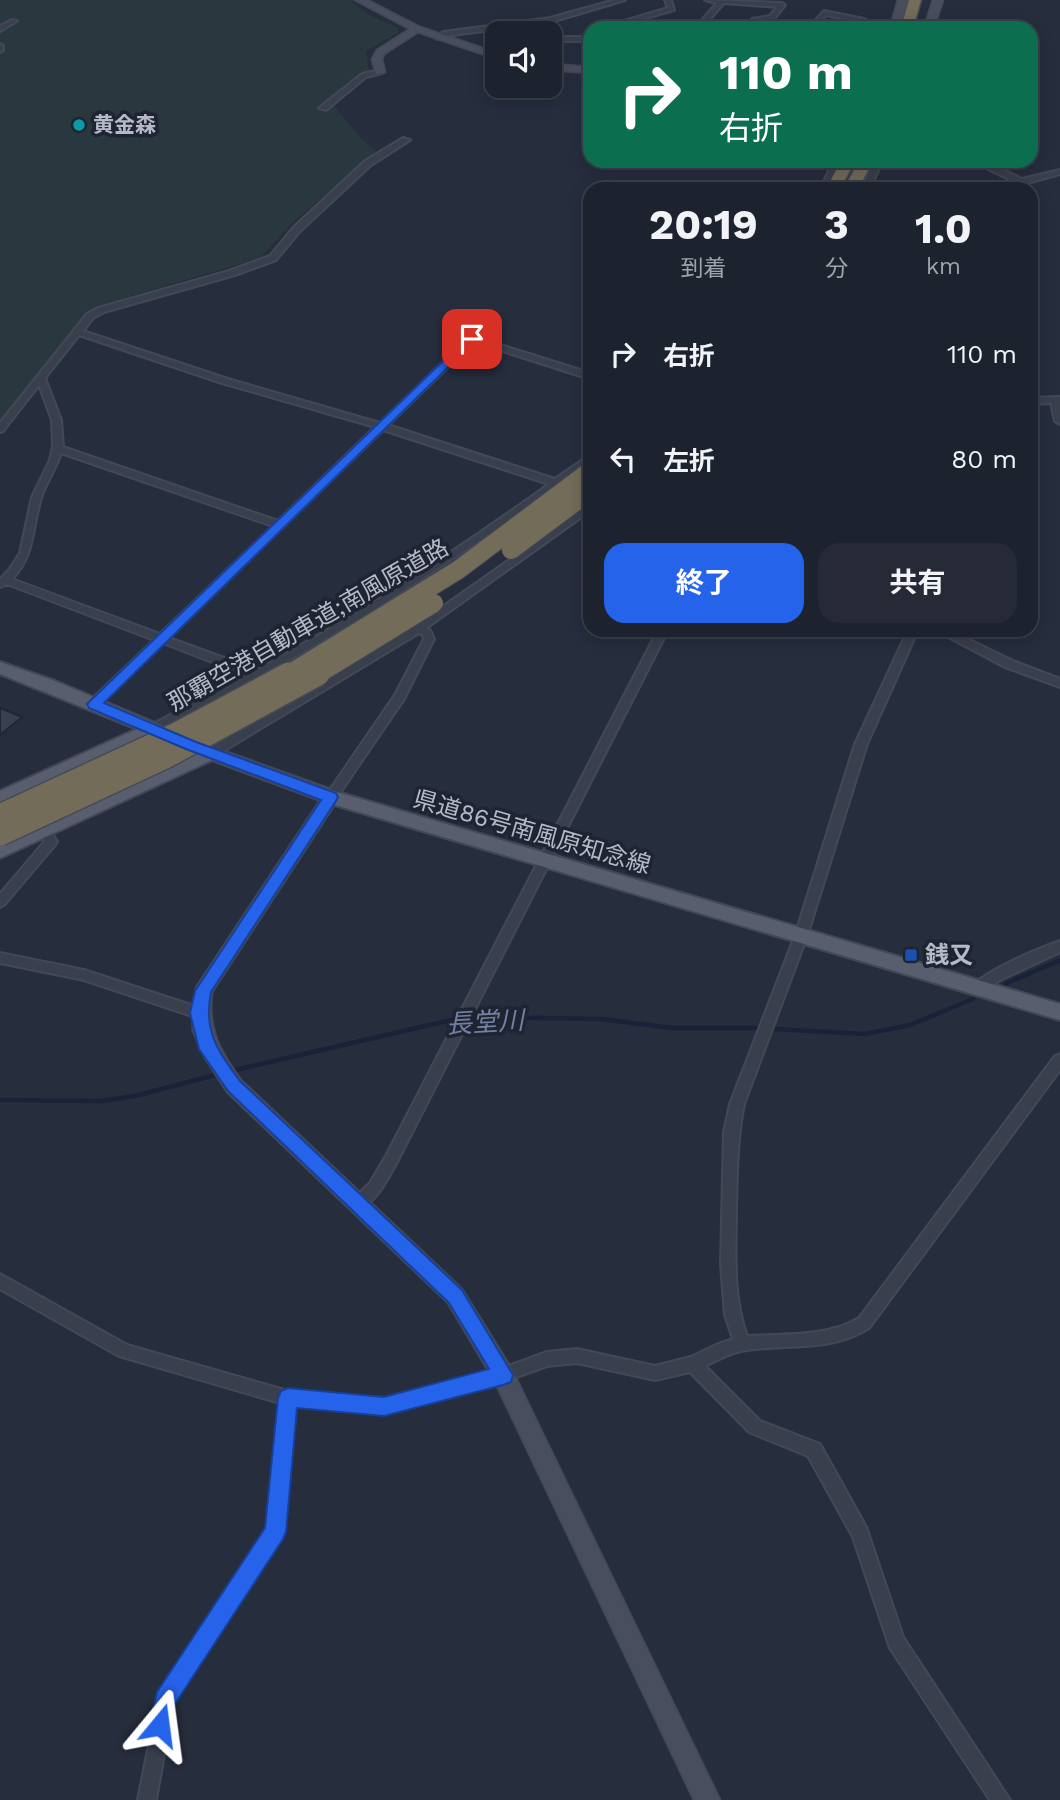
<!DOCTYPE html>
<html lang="ja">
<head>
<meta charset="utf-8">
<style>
	body { margin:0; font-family:"Work Sans","Noto Sans JP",sans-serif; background:#252a36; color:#f1f3f6; height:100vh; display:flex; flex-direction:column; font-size:26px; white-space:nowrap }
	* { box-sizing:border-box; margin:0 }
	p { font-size:23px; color:#a0a4aa }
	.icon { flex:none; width:38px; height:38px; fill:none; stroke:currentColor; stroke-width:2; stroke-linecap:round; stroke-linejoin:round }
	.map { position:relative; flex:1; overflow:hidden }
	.panel { position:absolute; left:583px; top:182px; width:455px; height:455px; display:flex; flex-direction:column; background:#1c222e; border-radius:21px; box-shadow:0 4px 18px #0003,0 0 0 2px #3a3f4a }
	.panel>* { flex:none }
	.hud { position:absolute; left:583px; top:21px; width:455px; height:147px; border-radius:21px; box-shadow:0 4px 18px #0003,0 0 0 2px #3a3f4a; background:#0b6e4f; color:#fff; overflow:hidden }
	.controls { position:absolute; left:485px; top:21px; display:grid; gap:14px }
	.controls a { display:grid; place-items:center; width:77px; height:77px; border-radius:14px; background:#1c222e; box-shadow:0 4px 18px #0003,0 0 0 2px #3a3f4a; font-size:35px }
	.pin { position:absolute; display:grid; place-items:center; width:60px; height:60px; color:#fff; margin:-30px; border-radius:14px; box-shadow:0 4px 10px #0006 }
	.me { position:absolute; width:77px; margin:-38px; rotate:16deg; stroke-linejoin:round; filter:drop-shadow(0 0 5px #0008) }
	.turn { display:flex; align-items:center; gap:24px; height:147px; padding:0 21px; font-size:32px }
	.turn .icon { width:91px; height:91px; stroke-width:2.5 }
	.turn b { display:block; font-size:49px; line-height:60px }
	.eta { display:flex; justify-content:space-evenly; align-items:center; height:119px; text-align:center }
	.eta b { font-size:42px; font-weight:700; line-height:49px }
	.cta { display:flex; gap:14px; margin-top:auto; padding:14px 21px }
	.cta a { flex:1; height:80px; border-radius:21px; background:#2563eb; color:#fff; font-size:28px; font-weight:700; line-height:80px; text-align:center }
	.cta a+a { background:#252a36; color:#f1f3f6 }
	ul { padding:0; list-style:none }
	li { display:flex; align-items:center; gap:21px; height:105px; padding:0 21px }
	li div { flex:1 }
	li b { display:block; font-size:26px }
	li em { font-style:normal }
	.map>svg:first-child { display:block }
	.green { fill:#28383e }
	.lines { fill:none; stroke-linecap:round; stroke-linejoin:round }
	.stream { stroke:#1a223a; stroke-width:4.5 }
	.building { fill:#394052; stroke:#212634; stroke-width:2 }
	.street-casing { stroke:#434856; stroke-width:4 }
	.secondary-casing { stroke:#434856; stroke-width:3 }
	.primary-casing { stroke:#434856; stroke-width:4 }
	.highway-casing { stroke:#454a58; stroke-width:3 }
	.street { fill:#3a3f4d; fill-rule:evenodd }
	.secondary { fill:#494e5f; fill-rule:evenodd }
	.primary { fill:#585e6d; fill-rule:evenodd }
	.highway { fill:#726c58; fill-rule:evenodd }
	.highway-bridge-far1-casing { stroke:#454a58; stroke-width:20; stroke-linecap:butt }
	.highway-bridge-casing { stroke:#454a58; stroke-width:26; stroke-linecap:butt }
	.highway-bridge-far1 { stroke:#726c58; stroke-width:18 }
	.highway-bridge { stroke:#726c58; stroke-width:23 }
	.route { fill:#2563eb; stroke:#184099; stroke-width:2 }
	.culture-dot { fill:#0f9aa8; stroke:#1f2432; stroke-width:2.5 }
	.transit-dot { fill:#1a4fb4; stroke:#1f2432; stroke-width:2.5 }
	.labels { text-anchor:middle; stroke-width:7; stroke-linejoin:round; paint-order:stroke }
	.far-poi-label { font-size:21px; font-weight:bold; fill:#b6bac8; stroke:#1f2432; text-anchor:start }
	.street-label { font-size:24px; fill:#b6bac8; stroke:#1f2432 }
	.poi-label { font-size:24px; font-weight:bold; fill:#b6bac8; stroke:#1f2432; text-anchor:start }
	.water-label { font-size:26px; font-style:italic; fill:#7280a4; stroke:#1f2432 }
</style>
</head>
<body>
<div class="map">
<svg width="1060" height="1800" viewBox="0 0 1060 1800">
	<rect width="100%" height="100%" fill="#262d3d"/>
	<path class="green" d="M0,0h350l19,15 30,13 -1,5 -32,18 3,20 -39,29 27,34 19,18 -84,71 -32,35 -160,47 -18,13 -82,104z"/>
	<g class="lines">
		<g class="stream">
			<path d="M1005,984l55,-24"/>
			<path d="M231,1071l220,-51 35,-3 115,2 71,9h84l109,6 45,-9 63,-26"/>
			<path d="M0,1100l101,1 34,-5 84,-22"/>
		</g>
	</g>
	<path class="building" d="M0,708l22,9 -22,18z"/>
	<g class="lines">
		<g class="street-casing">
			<g id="street">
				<path d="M615,0h10l-74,22 -106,14 -7,3 -3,-2 8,-5 107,-14z"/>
				<path d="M665,0h6l3,10 -63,18h-10l67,-20z"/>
				<path d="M705,0l77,3 3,2 -11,14 -18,3 -5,6h-6l7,-9 18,-3 7,-9 -53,-4 -22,25h-7l22,-25z"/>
				<path d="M824,11l40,8 3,2 -4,7h-6l3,-6 -34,-7 -11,13h-7z"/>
				<path d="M12,20l5,1 -17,10v-5z"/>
				<rect x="550" y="37" width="40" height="4"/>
				<path d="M0,44l3,2v4l-3,2z"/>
				<path d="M380,70l2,1v2l-16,4 -40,33 -7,-2 43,-34z"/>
				<path d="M403,138l7,2 -39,25 -72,67 -23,28 -41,15 -131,37 -11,6 -10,13 145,48 152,44 89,-86h6l115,36v6l-116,-37 -86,83 167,54 35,-24v8c-138,101 -282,192 -435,270h-8l-2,-3 2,-3 97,-50 -14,-8 -67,-26 -65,64h-8l-1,-3 1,-3 64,-61 -147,-56 -7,3v-8l9,-9 11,-17 12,-56 18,-37 3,-13 -1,-27 -13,-35 -36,46 -3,1v-9l87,-109 11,-6 131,-37 41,-15 23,-28 72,-67zM79,335l143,48 153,44 -97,94 -215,-74 -2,-27 -16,-42zM383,430l166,54c-94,68 -194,133 -296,188l-15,-9 -69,-25zM61,453l212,73 -113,108 -148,-55c23,-23 20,-52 29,-81 5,-16 15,-29 20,-45z"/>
				<path d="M834,161h8l-14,28h-8z"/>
				<path d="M875,161h8l-14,28h-8z"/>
				<path d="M988,161h8l-3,4 29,14 38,-9v4l-36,10 -9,5h-10l10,-7 -29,-14z"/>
				<path d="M1060,397v27l-5,-3 -4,-18 -20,1v-6z"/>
				<path d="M590,503v8l-164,117 4,2 4,9 -30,60 -69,101 -4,1 -6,-4 70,-102 29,-56 -2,-5 -3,-1 -204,123h-8l-2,-3 2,-3 207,-123z"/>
				<path d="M658,630h10l-271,532c-10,18 -20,40 -40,48l-5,-2 -2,-4 2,-4 18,-17 17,-29z"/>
				<path d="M908,630h10l-51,114 -60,192 -63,168c-7,34 -7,68 -8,103 0,43 -4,88 11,129 35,-2 82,1 112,-18l196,-262 5,-2v16l-191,258c-39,25 -84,15 -128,23 -13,3 -24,9 -36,15l55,55 60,23 46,83 37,110 107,163h-20l-100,-152 -37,-111 -45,-81 -59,-24 -59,-60 -35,8 -78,-17 -30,3 -44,16 -119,32 -89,-8 -11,126 -111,171 -17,97h-18l21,-106 109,-165 12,-126 -161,-47 -119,-67v-15l127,71 161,46 96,7 119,-30 44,-16 30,-3 78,17 36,-9 25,-12 17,-6 -8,-24 -4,-51 3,-132 6,-28 65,-168 60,-192z"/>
				<path d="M935,630h14l64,31 47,18v8l-55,-20z"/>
				<path d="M45,827l4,1 8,14 -2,3 -51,60 -4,2v-13l45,-53 -6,-10z"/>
				<path d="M1060,941v11l-60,28 -18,12h-10l-1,-4c11,-16 69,-40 89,-47z"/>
				<path d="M0,953l84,17 119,39 1,4 -1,4 -5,1 -114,-38 -84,-17z"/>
			</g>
		</g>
		<g class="secondary-casing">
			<g id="secondary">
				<path d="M355,0h12l53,27 77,26v6l-79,-27 -34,22 -2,5 3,13 -9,2 -4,-15 5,-9 33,-21z"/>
				<path d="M898,0h10l-8,28h-10z"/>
				<path d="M933,0h10l-9,28h-10z"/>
				<path d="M550,64l40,3v6l-40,-3z"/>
				<path d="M331,791l8,6 -2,4 -125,191c-5,37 8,59 29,88l221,209 49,79 209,432h-26l-199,-418 -47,-79 -221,-211 -22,-34 -12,-27 -1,-25 5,-20 128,-193z"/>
			</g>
		</g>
		<g class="primary-casing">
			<path id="primary" d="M0,662l55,19 162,68 120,43 723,212v16l-735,-218 -113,-42 -212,98v-15l195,-90 -41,-17 -154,70v-15l137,-62 -137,-55z"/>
		</g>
		<g class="highway-casing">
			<g id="highway">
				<path d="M909,0h12l-8,28h-12z"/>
				<path d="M841,161h14l-15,28h-14z"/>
				<path d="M859,161h14l-15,28h-14z"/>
			</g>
		</g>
		<use href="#street" class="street"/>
		<use href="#secondary" class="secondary"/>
		<use href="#primary" class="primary"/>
		<use href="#highway" class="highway"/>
		<g class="highway-bridge-far1-casing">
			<g id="highway-bridge-far1">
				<path d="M511,550l79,-59"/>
				<path d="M286,676l172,-106 132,-99"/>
				<path d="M315,676l119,-73"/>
			</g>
		</g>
		<g class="highway-bridge-casing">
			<g id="highway-bridge">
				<path d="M0,816l177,-82 112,-60"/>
				<path d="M0,834l167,-78 151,-82"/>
			</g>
		</g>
		<use href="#highway-bridge-far1" class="highway-bridge-far1"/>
		<use href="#highway-bridge" class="highway-bridge"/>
	</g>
	<path class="route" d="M468,337l9,2 -373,364 92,39 140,51 2,4 -2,4 -125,191c-8,39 7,59 29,89l222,209 51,85 -2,7 -8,3 -119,31 -87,-8 -11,124 -3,7 -108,165 -7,29 -8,4 -8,-4 -3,-8 8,-33 108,-164 13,-130 3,-7 7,-3 96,9 105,-28 -40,-66 -221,-212 -29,-42 -9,-36 5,-22 126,-191 -135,-51 -97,-41 -2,-4z"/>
	<circle class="culture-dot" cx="79" cy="125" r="7"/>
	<rect class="transit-dot" x="904" y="948" width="14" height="14" rx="3.5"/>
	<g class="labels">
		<g class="far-poi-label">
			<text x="93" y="132">黄金森</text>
		</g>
		<g class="street-label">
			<text transform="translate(308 625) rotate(-30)" y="8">那覇空港自動車道;南風原道路</text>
			<text transform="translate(532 832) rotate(16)" y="8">県道86号南風原知念線</text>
		</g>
		<g class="poi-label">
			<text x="925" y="963">銭又</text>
		</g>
		<g class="water-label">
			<text transform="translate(485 1022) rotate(-3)" y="9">長堂川</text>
		</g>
	</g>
</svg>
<div class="controls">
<a><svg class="icon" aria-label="sound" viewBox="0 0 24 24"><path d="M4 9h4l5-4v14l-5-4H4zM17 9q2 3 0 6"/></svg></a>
</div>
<div class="pin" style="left:472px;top:339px;background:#d93025"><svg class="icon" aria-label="arrive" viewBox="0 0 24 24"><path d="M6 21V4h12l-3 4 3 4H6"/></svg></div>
<svg class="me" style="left:160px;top:1725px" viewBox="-20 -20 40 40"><path d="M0-17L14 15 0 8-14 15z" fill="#2563eb" stroke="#fff" stroke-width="4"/></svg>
<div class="hud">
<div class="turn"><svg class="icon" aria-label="right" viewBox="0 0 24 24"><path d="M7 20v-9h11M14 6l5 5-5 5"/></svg><div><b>110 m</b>右折</div></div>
</div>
<section class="panel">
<div class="eta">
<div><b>20:19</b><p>到着</p></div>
<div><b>3</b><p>分</p></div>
<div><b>1.0</b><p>km</p></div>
</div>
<ul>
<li><svg class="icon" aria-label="right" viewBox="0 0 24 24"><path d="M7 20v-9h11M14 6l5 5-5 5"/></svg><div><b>右折</b></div><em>110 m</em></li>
<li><svg class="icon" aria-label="left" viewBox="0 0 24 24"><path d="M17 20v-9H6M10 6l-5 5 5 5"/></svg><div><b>左折</b></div><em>80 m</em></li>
</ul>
<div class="cta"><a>終了</a><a>共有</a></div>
</section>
</div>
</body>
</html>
